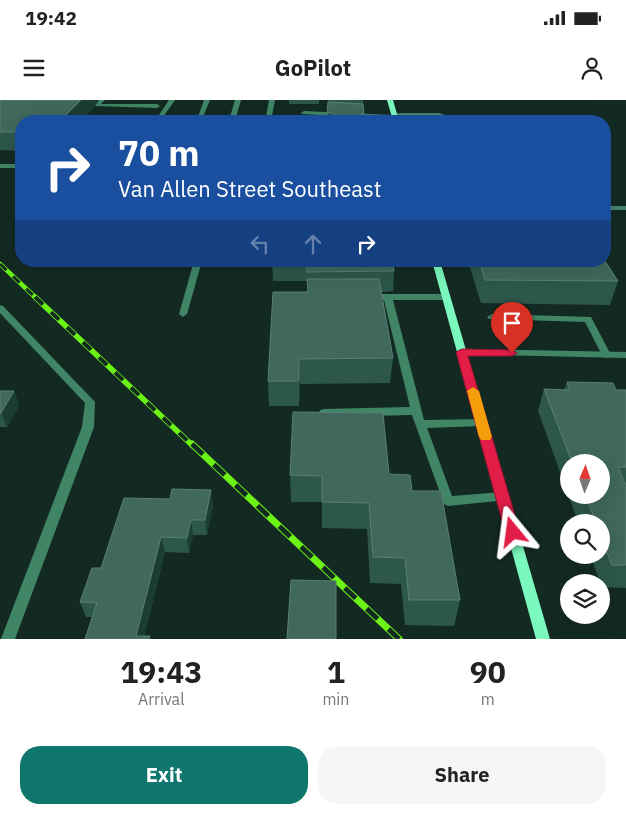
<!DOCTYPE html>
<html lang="en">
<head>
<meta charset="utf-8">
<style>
	body { margin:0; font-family:"IBM Plex Sans",sans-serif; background:#f6f6f6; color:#222; height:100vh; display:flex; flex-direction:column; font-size:19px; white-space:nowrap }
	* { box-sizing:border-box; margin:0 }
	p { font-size:16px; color:#767676 }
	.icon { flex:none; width:28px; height:28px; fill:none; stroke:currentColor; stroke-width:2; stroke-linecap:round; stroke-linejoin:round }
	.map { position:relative; height:539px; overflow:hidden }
	.sheet { display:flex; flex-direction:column; background:#fff; flex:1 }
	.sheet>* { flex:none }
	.top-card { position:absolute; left:15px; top:15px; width:596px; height:152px; border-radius:20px; box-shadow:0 5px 20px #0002; background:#1a4fa0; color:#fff; overflow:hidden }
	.needle { width:32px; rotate:2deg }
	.tools { position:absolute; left:560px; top:354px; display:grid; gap:10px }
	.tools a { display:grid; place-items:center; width:50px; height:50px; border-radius:50%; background:#fff; box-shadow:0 5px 20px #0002; font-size:25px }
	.pin { position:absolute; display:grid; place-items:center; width:42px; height:42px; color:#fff; margin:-51px -21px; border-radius:50% 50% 50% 0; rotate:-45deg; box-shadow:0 0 5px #0007 }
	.pin .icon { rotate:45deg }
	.me { position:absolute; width:55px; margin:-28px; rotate:344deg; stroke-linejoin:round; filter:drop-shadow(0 0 4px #0008) }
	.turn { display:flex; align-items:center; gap:18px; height:105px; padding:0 20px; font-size:22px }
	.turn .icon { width:65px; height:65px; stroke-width:2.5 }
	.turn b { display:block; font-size:35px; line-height:42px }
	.lanes { display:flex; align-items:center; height:48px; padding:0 20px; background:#0003; justify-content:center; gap:25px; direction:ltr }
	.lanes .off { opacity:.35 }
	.eta { display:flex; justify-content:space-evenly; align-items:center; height:85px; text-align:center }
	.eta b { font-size:30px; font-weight:700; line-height:35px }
	.primary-button { display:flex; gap:10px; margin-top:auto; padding:10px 20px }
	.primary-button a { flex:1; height:58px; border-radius:20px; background:#0f766e; color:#fff; font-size:20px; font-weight:700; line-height:58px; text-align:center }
	.primary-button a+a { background:#f6f6f6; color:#222 }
	.status { display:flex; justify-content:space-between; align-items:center; height:35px; padding:0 25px; background:#fff; direction:ltr }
	.status svg { height:14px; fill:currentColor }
	header { display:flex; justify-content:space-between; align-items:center; height:65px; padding:0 20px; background:#fff; font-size:22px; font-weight:700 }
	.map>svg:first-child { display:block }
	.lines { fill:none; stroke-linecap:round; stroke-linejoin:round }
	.lane { fill:#408666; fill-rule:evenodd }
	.street { fill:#408666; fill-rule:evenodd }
	.secondary { fill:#7af8bd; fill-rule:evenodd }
	.rail-far2-casing { stroke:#6cf215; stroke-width:4.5 }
	.rail-far1-casing { stroke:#6cf215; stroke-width:5.5 }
	.rail-casing { stroke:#6cf215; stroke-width:7 }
	.rail-far2 { stroke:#132a23; stroke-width:3; stroke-dasharray:9; stroke-linecap:butt }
	.rail-far1 { stroke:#132a23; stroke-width:4; stroke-dasharray:11; stroke-linecap:butt }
	.rail { stroke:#132a23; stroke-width:5; stroke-dasharray:15; stroke-linecap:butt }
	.wall { fill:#2d574b; fill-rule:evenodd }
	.shaded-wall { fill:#1b3d33 }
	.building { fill:#40685c; stroke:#598074 }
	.route { fill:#e11d48; stroke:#92132f }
	.slow { fill:#f59e0b }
</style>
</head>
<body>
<div class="status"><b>19:42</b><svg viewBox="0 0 49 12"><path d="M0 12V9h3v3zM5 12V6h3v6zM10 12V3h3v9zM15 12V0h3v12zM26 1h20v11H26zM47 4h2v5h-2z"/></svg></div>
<header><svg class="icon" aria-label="menu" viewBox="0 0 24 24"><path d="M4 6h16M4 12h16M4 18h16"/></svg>GoPilot<svg class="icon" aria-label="person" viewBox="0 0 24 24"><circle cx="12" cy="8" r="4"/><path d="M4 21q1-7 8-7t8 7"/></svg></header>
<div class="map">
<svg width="626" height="539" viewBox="0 0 626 539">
	<rect width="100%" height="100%" fill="#132a23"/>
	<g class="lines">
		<g class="lane">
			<path d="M99,0h6l-4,4h56l3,2 -3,2 -62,-2z"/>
			<path d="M169,0h6l-12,17h35l6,-17h6l-7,17h27l5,-17h6l-5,17h30l3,-17h6l-4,21h-116z"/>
			<path d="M304,11l88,4 2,-2h45l12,4 2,4h-6v-2l-8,-2h-42l-2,2 -93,-5 -1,-1z"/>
			<rect x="0" y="64" width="21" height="4"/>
			<path d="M194,161h8l-15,53 -4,3 -4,-3z"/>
			<path d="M382,194h64l4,3 -4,3h-53l31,120 61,-1 1,3 -1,3 -4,1 -54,2 25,68 51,-4 4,2 2,3 -2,3 -59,6 -4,-2 -32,-89 -88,2 -4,-1 -1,-3 1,-3 4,-1 86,-2 -26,-107 -6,-3z"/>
			<path d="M492,214l99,3 20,38 -5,3 -3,-1 -18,-35 -96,-3 -2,-2z"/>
		</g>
		<g class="street">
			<rect x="605" y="106" width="21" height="4"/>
			<path d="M0,205l3,1 92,96 -1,25 -79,212h-14l81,-212 3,-24 -85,-90z"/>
			<path d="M462,249l164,3v6l-167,-4 -2,-2 2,-2z"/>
		</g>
		<g class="secondary">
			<path d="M387,0h6l6,21h-6z"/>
			<path d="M432,161h8l110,378h-14z"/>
		</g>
		<g class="rail-far2-casing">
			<path id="rail-far2" d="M0,164l36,34"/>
		</g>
		<g class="rail-far1-casing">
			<path id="rail-far1" d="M35,197l158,149"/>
		</g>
		<g class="rail-casing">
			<path id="rail" d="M192,344l207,195"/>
		</g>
		<use href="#rail-far2" class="rail-far2"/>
		<use href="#rail-far1" class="rail-far1"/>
		<use href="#rail" class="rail"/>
	</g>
	<g class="wall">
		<path d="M0,0h97l-3,7 -13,14h-60v30l-21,-1z"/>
		<rect x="289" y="0" width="30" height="4"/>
		<path d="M328,0h35l1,14v7h-37z"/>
		<path d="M272,161h121l1,10 -1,20 -12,1 12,66 -3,25 -90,1 -1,22h-30l-1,-25 39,-89v-11h-34z"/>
		<path d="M468,161h137l13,20 -8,24 -129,-2z"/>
		<path d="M567,282l49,8h10v198l-24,-1 -1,-5h-1l-10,-27h11v-33h-23l-40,-111 6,-22 20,1zM569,362h32v33h-32z"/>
		<path d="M0,291h14l5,15 -12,21h-7z"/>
		<path d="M389,374l23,17 48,109 -6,26 -49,-1 -4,-41 -31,-1 -3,-54 -45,-1v-26h-31l-1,-27z"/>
		<path d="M213,405l-6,30h-14l-4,18 -24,-1 -21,84 6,3 -58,-22h-6l-6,-15 21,-34z"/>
	</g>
	<g class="shaded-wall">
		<path d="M81,0h16l-3,7 -13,14h-21z"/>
		<path d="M299,259l1,25 -1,22z"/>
		<path d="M14,291l5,15 -12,21 -6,-14z"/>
		<path d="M211,390l2,15 -6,30 -2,-15z"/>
		<path d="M191,420l2,15 -4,18 -2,-15z"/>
		<path d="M161,437l4,15 -22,87 -7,-3z"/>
	</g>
	<g class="building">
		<path d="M0,0h81l-21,21h-39v11h-21z"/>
		<path d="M328,2l35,2 1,10h-3v7h-27v-8h-7z"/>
		<path d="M307,161h86l1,10 -87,1z"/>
		<path d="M479,161h126l13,20 -133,-1z"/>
		<path d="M307,179h72l14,79 -94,1v22h-31l5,-89h35z"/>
		<path d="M567,282l46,1 3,7h10v77h-8l8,19v79h-14l-11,-28v-15h-5l-11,-27h16v-33h-29l-28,-73 26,1z"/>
		<path d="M0,291h14l-13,22h-1z"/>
		<path d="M293,312l90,1 6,61 21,1 2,16h29l19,109h-51l-4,-42 -32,-1 -4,-54 -47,-1v-26l-32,-1z"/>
		<path d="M172,389l39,1 -6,30h-14l-4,18 -26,-1 -25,99h14l-1,3h-64l12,-36 -17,-1 12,-34h9l23,-70 46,1z"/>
		<path d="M291,480l45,1v58h-49z"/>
	</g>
	<path class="route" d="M462,249l50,1 5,3 -5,3h-44l52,176 -2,5 -5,2 -5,-2 -3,-5 -49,-180z"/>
	<path class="slow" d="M473,287l6,4 13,46 -2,3h-9l-2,-3 -12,-46z"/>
</svg>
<div class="tools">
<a><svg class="needle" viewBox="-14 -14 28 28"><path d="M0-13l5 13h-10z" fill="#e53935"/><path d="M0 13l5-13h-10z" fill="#767676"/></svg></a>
<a><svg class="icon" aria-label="search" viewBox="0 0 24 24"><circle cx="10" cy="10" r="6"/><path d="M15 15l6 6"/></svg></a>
<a><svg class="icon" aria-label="layers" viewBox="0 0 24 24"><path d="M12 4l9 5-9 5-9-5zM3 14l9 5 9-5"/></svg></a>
</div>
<div class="pin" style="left:512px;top:253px;background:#d93025"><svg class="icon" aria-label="arrive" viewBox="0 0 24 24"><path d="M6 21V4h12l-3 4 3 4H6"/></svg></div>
<svg class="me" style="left:513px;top:432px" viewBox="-20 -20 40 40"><path d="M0-17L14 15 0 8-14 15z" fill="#e11d48" stroke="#fff" stroke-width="4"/></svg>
<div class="top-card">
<div class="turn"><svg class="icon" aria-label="right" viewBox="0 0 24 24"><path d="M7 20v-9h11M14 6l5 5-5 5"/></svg><div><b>70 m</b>Van Allen Street Southeast</div></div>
<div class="lanes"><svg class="icon off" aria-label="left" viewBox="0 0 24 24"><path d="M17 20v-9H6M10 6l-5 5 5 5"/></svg><svg class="icon off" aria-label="ahead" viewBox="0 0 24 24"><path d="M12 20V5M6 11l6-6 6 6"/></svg><svg class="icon" aria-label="right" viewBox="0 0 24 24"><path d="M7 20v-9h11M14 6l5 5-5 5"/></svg></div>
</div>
</div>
<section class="sheet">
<div class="eta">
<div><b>19:43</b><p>Arrival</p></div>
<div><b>1</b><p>min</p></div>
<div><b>90</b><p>m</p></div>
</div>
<div class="primary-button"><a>Exit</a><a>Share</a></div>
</section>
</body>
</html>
